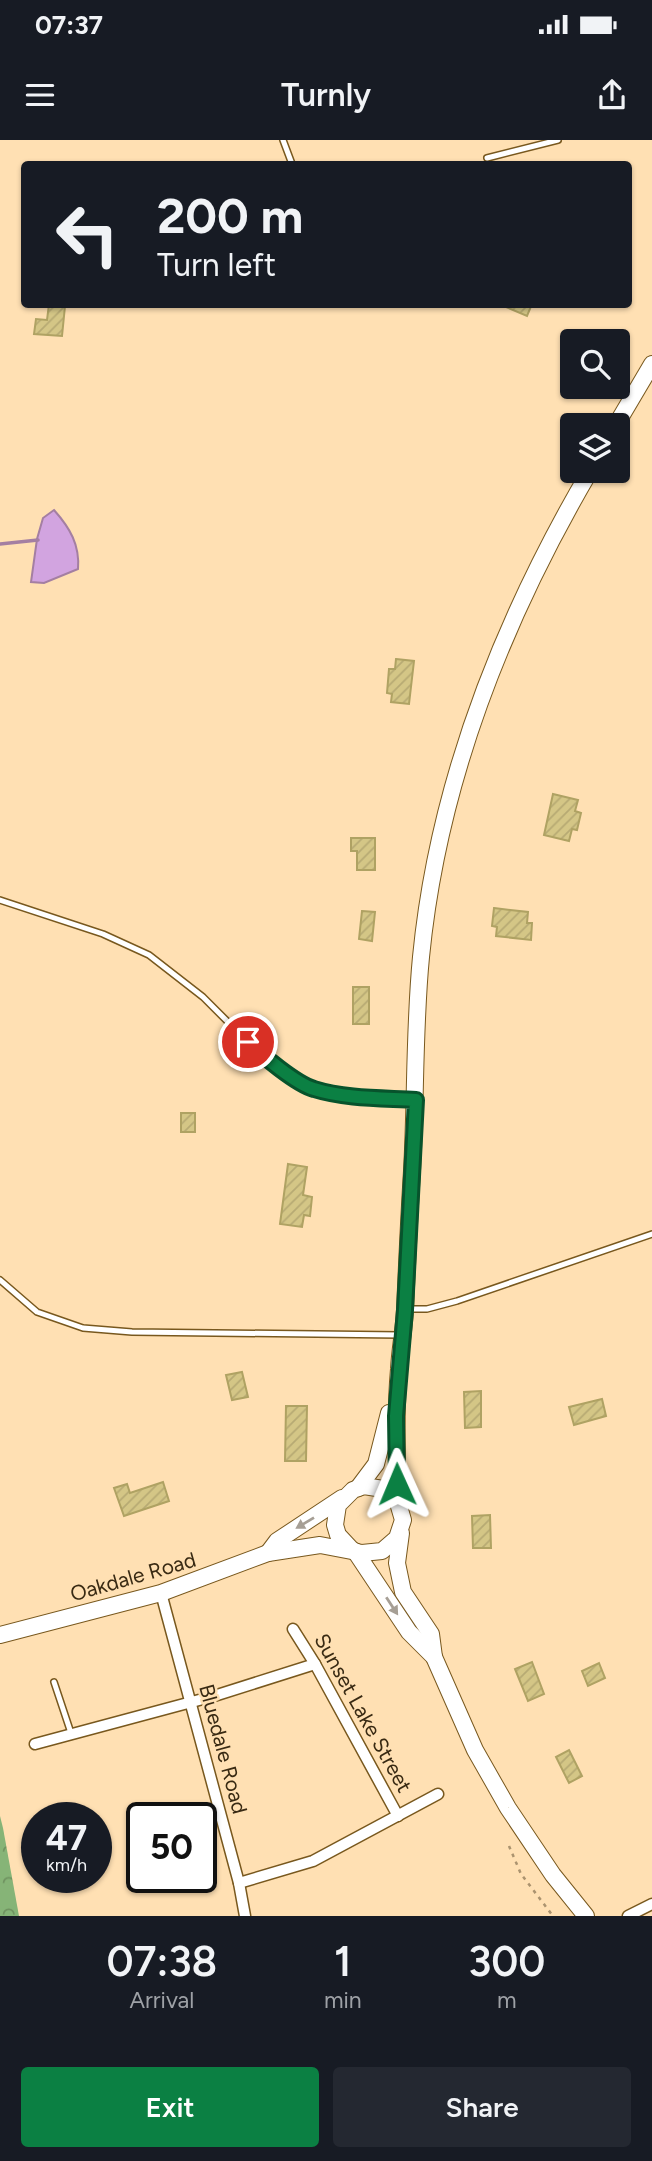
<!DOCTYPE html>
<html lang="en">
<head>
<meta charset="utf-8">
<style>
	body { margin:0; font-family:Figtree,sans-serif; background:#242831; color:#f1f3f6; height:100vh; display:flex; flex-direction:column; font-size:26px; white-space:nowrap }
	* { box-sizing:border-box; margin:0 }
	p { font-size:23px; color:#9ea1a6 }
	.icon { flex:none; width:38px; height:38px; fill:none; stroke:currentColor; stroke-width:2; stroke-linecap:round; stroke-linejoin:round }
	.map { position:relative; height:1776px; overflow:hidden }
	.sheet { display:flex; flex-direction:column; background:#171b24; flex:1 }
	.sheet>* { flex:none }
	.top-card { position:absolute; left:21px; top:21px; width:611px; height:147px; border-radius:7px; box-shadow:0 2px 5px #0004; background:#171b24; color:#f1f3f6; overflow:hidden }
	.tools { position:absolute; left:560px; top:189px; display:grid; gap:14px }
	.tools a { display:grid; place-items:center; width:70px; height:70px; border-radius:7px; background:#171b24; box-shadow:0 2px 5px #0004; font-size:35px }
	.speed { position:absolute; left:21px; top:1662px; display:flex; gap:14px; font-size:35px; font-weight:700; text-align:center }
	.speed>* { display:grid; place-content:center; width:91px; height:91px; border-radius:50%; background:#171b24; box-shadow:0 2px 5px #0004; line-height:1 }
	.speed small { font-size:18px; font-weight:400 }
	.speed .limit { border:4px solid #111; border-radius:10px; background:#fff; color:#111 }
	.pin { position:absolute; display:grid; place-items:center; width:60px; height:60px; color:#fff; margin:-30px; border:4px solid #fff; border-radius:50%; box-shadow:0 2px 7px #0007 }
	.me { position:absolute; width:77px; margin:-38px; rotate:359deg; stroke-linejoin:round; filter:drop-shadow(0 0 5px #0008) }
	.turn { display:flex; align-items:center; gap:24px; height:147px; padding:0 21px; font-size:32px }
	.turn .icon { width:91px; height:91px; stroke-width:2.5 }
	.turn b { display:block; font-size:49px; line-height:60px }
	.eta { display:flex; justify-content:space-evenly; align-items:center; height:119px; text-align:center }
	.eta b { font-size:42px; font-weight:600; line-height:49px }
	.action { display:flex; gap:14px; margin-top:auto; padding:14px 21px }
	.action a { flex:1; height:80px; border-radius:7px; background:#0b8043; color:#fff; font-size:28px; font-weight:600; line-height:80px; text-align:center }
	.action a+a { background:#242831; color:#f1f3f6 }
	.status { display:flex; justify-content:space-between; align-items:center; height:49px; padding:0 35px; background:#171b24; direction:ltr }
	.status svg { height:19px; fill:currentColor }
	header { display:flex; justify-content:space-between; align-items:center; height:91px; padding:0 21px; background:#171b24; font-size:32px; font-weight:600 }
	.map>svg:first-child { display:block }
	.forest { fill:url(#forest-crowns) }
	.water { fill:#d2a4e0; stroke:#a47fa2; stroke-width:2 }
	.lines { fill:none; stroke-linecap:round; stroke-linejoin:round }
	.stream { stroke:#a47fa2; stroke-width:3.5 }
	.building { fill:url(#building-hatch); stroke:#afa263; stroke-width:2 }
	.lane-casing { stroke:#78581e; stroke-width:8 }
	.street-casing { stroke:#78581e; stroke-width:13 }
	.secondary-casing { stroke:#78581e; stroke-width:18 }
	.path { stroke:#ab936f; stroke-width:2.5; stroke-dasharray:3.5 5; stroke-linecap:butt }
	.lane { stroke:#fff; stroke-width:5 }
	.street { stroke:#fff; stroke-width:10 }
	.secondary { stroke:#fff; stroke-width:16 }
	.oneway { fill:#a69f95 }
	.route-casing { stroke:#07532c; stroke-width:18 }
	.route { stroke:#0b8043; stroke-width:12 }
	.labels { text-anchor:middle; stroke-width:5; stroke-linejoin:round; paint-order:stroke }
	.street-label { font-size:21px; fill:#392a13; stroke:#ffe0b3 }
</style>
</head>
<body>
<div class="status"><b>07:37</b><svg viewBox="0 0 49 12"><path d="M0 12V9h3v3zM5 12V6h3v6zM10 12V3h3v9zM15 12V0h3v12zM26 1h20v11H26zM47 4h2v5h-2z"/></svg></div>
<header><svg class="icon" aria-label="menu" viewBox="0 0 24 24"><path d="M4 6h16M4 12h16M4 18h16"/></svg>Turnly<svg class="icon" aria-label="share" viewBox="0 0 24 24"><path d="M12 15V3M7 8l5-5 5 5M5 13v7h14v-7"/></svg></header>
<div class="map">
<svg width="652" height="1776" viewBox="0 0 652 1776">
	<defs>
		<pattern id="forest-crowns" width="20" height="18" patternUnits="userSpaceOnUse" patternTransform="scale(1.75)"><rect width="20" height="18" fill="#86b477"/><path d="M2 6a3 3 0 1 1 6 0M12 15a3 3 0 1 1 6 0" fill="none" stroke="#6f9360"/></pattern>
		<pattern id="building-hatch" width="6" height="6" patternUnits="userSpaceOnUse" patternTransform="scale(1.75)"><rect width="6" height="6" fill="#d4c686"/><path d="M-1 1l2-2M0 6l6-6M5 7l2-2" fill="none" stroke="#b7aa73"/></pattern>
	</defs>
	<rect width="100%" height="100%" fill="#ffe0b3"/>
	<path class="forest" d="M0,1676l3,12 16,88h-19z"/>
	<path class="water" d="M54,370c16,18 26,35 24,59l-34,14 -13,-1 6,-43 6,-21z"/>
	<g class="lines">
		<path class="stream" d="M0,404l38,-4"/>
	</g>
	<g class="building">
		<path d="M49,164l16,2 -3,30 -28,-2 2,-15 11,1z"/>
		<path d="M499,164h33l-5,12z"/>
		<path d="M396,519l18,2 -5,43 -18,-2 1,-8 -5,-1 2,-24h6z"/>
		<path d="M553,654l25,6 -3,11 6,2 -4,17 -5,-1 -3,12 -25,-6z"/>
		<path d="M351,698h24v32h-18v-19h-6z"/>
		<path d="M494,768l34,4 -1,11h5l-1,17 -35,-4 1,-9 -5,-1z"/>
		<path d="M362,771l13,1 -3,29 -13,-2z"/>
		<rect x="353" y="847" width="16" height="37"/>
		<rect x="181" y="973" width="14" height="19"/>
		<path d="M288,1024l19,3 -4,28 9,2 -2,19 -6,-1 -2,12 -22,-3z"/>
		<path d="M242,1232l6,25 -16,3 -6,-25z"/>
		<path d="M481,1251v36l-16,1 -1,-36z"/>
		<path d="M602,1259l4,17 -32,9 -5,-18z"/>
		<path d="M286,1266h21l-1,55h-21z"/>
		<path d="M163,1342l6,19 -45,15 -10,-28 13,-4 3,9z"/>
		<path d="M490,1375l1,33h-18l-1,-32z"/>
		<path d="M532,1522l12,32 -16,7 -13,-32z"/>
		<path d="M599,1523l6,15 -17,8 -6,-15z"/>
		<path d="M569,1610l13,26 -13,7 -13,-26z"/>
	</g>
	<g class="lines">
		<g class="lane-casing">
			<g id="lane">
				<path d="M283,0l9,24"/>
				<path d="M487,18l71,-18"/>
				<path d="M0,760l103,34 46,21 54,42 60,60 49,32 51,8 50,3"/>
				<path d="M0,1140l37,32 46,16 49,4 268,3"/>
				<path d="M408,1169h19l30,-8 195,-67"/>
				<path d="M54,1542l17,51"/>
			</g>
		</g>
		<g class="street-casing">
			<g id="street">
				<path d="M161,1453l78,290 6,33"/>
				<path d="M293,1489l22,35 83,152"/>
				<path d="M35,1604l179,-48 101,-32"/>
				<path d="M239,1743l74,-22 125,-67"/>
				<path d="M628,1776l24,-12"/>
			</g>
		</g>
		<g class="secondary-casing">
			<g id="secondary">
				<path d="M616,285l36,-61"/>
				<path d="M358,1348l18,-24 13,-51"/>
				<path d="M398,1363c-1,-45 -3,-90 1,-134 1,-20 5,-39 6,-59 2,-46 4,-92 7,-139 4,-71 2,-143 9,-214 17,-174 81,-336 169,-486"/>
				<path d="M401,1393l-4,30 6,29 28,42 3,23"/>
				<path d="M355,1411l54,81 25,25 41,93 33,58 45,67 33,41"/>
				<path d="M268,1413l9,-12 65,-43"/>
				<path d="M0,1495l161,-42 107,-40 52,-8 42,8 20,-2 15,-13 6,-18 -5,-17 -15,-14 -19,-3 -11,4 -15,15 -3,20 3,10 14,15"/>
			</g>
		</g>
		<path class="path" d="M509,1706l12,28 32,42"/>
		<use href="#lane" class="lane"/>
		<use href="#street" class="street"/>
		<use href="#secondary" class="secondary"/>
	</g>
	<defs><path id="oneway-solid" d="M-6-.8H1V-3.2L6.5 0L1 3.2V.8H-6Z" transform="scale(1.75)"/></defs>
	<g class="oneway">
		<use href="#oneway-solid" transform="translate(305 1383) rotate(149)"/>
		<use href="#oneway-solid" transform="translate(392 1466) rotate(57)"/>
	</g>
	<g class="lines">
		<g class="route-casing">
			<path id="route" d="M248,902c14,13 48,42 66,47 32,10 69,9 102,11l-11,210 -9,106 1,68"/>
		</g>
		<use href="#route" class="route"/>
	</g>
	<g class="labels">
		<g class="street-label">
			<text transform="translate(133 1437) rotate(-16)" y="7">Oakdale Road</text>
			<text transform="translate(363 1573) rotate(61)" y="7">Sunset Lake Street</text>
			<text transform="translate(223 1609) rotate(75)" y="7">Bluedale Road</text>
		</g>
	</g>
</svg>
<div class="tools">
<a><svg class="icon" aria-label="search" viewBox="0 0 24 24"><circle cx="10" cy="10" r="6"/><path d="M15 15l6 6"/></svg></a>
<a><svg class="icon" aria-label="layers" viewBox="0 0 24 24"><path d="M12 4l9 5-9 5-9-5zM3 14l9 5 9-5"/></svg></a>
</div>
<div class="speed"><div>47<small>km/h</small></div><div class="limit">50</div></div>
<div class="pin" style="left:248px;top:902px;background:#d93025"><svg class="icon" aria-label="arrive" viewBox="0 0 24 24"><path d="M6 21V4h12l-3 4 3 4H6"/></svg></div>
<svg class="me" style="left:397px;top:1344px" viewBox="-20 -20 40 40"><path d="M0-17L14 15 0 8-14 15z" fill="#0b8043" stroke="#fff" stroke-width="4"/></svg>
<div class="top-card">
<div class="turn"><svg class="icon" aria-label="left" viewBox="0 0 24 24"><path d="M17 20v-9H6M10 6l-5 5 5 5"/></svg><div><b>200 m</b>Turn left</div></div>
</div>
</div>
<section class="sheet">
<div class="eta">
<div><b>07:38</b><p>Arrival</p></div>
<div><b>1</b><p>min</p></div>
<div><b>300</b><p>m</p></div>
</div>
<div class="action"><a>Exit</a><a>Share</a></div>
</section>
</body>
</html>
